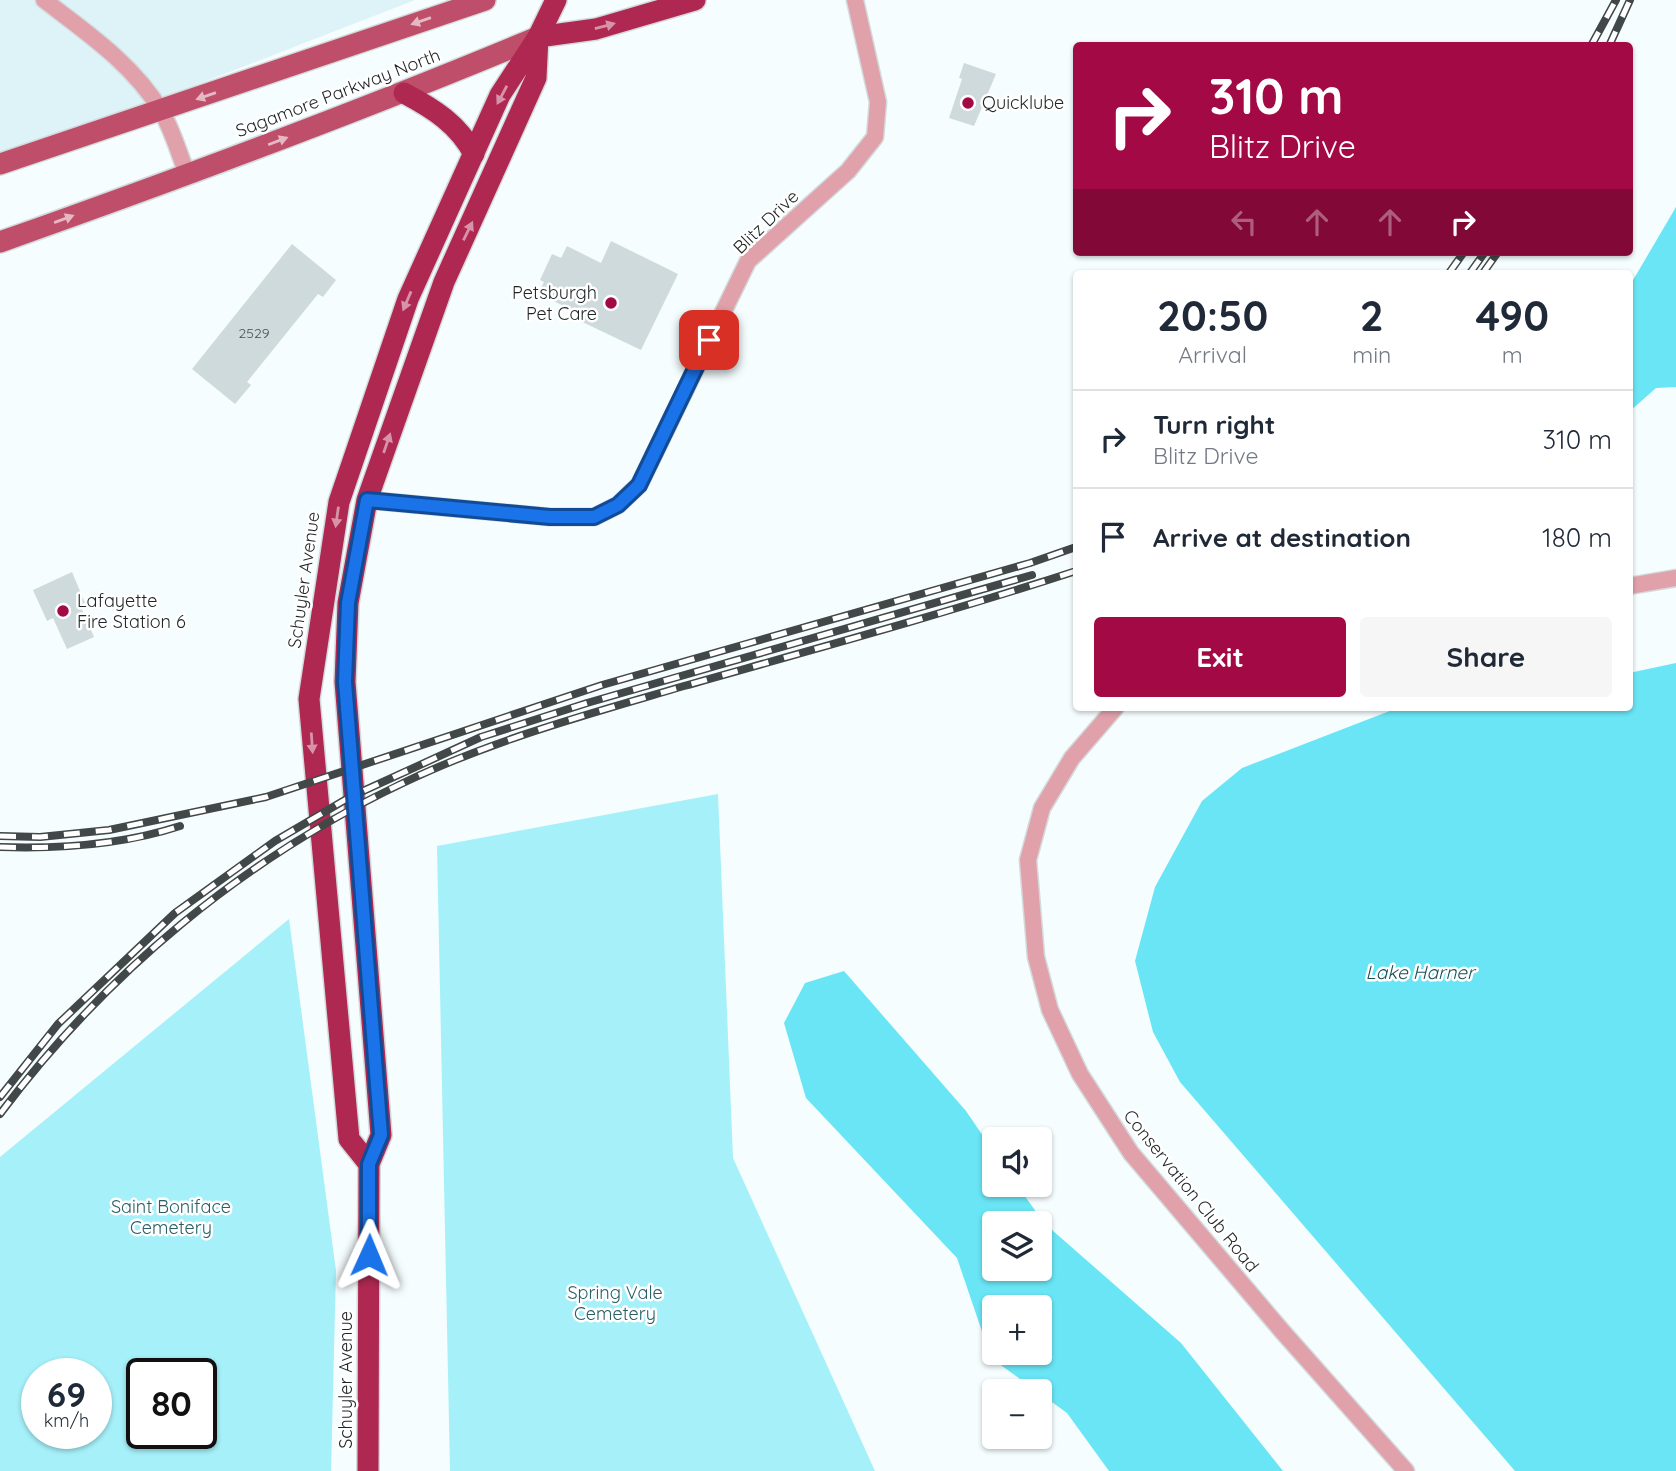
<!DOCTYPE html>
<html lang="en">
<head>
<meta charset="utf-8">
<style>
	body { margin:0; font-family:Quicksand,sans-serif; background:#f6f6f7; color:#1f2937; height:100vh; display:flex; flex-direction:column; font-size:26px; white-space:nowrap }
	* { box-sizing:border-box; margin:0 }
	p { font-size:23px; color:#747a83 }
	.icon { flex:none; width:38px; height:38px; fill:none; stroke:currentColor; stroke-width:2; stroke-linecap:round; stroke-linejoin:round }
	.map { position:relative; flex:1; overflow:hidden }
	.side { position:absolute; left:1073px; top:270px; width:560px; height:441px; display:flex; flex-direction:column; background:#fff; border-radius:7px; box-shadow:0 2px 5px #0004 }
	.side>* { flex:none }
	.banner { position:absolute; left:1073px; top:42px; width:560px; height:214px; border-radius:7px; box-shadow:0 2px 5px #0004; background:#a30a45; color:#fff; overflow:hidden }
	.buttons { position:absolute; left:982px; top:1127px; display:grid; gap:14px }
	.buttons a { display:grid; place-items:center; width:70px; height:70px; border-radius:7px; background:#fff; box-shadow:0 2px 5px #0004; font-size:35px }
	.speed { position:absolute; left:21px; top:1358px; display:flex; gap:14px; font-size:35px; font-weight:700; text-align:center }
	.speed>* { display:grid; place-content:center; width:91px; height:91px; border-radius:50%; background:#fff; box-shadow:0 2px 5px #0004; line-height:1 }
	.speed small { font-size:18px; font-weight:400 }
	.speed .limit { border:4px solid #111; border-radius:10px; background:#fff; color:#111 }
	.pin { position:absolute; display:grid; place-items:center; width:60px; height:60px; color:#fff; margin:-30px; border-radius:14px; box-shadow:0 4px 10px #0006 }
	.me { position:absolute; width:77px; margin:-38px; rotate:1deg; stroke-linejoin:round; filter:drop-shadow(0 0 5px #0008) }
	.turn { display:flex; align-items:center; gap:24px; height:147px; padding:0 21px; font-size:32px }
	.turn .icon { width:91px; height:91px; stroke-width:2.5 }
	.turn b { display:block; font-size:49px; line-height:60px }
	.lanes { display:flex; align-items:center; height:66px; padding:0 21px; background:#0003; justify-content:center; gap:35px; direction:ltr }
	.lanes .off { opacity:.35 }
	.eta { display:flex; justify-content:space-evenly; align-items:center; height:119px; text-align:center }
	.eta b { font-size:42px; font-weight:700; line-height:49px }
	.cta { display:flex; gap:14px; margin-top:auto; padding:14px 21px }
	.cta a { flex:1; height:80px; border-radius:7px; background:#a30a45; color:#fff; font-size:28px; font-weight:700; line-height:80px; text-align:center }
	.cta a+a { background:#f6f6f7; color:#1f2937 }
	ul { padding:0; list-style:none }
	li { display:flex; align-items:center; gap:21px; height:98px; padding:0 21px; border-top:2px solid #e0e1e3 }
	li div { flex:1 }
	li b { display:block; font-size:26px }
	li em { font-style:normal }
	.map>svg:first-child { display:block }
	.built { fill:#ddf3f7 }
	.green { fill:#a6f0fa; fill-rule:evenodd }
	.water { fill:#6ae5f5; fill-rule:evenodd }
	.building { fill:#cedadc }
	.lines { fill:none; stroke-linecap:round; stroke-linejoin:round }
	.street-casing { stroke:#d3dadb; stroke-width:19 }
	.primary-casing { stroke:#d3dadb; stroke-width:24 }
	.highway-casing { stroke:#d3dadb; stroke-width:24 }
	.street { stroke:#e1a1ab; stroke-width:16 }
	.primary { stroke:#be4e69; stroke-width:21 }
	.highway { stroke:#af2851; stroke-width:21 }
	.rail-casing { stroke:#424747; stroke-width:8 }
	.rail { stroke:#fff; stroke-width:5; stroke-dasharray:16; stroke-linecap:butt }
	.oneway { fill:#e5b8c3 }
	.oneway2 { fill:#d794a8 }
	.route-casing { stroke:#114b97; stroke-width:18 }
	.route { stroke:#1a73e8; stroke-width:12 }
	.poi-dot { fill:#a30a45; stroke:#fff; stroke-width:2.5 }
	.labels { text-anchor:middle; stroke-width:5; stroke-linejoin:round; paint-order:stroke }
	.number-label { font-size:14px; fill:#4b5252 }
	.street-label { font-size:18px; fill:#1f2424; stroke:#fff }
	.poi-label { font-size:18px; fill:#1f2424; stroke:#fff; text-anchor:start }
	.park-label { font-size:18px; fill:#295e65; stroke:#fff }
	.water-label { font-size:19px; font-style:italic; fill:#195056; stroke:#fff }
</style>
</head>
<body>
<div class="map">
<svg width="1676" height="1471" viewBox="0 0 1676 1471">
	<rect width="100%" height="100%" fill="#f5fdfe"/>
	<path class="built" d="M0,0h415l-299,116 -116,35z"/>
	<g class="green">
		<path d="M718,794l15,364 142,313h-425l-13,-625z"/>
		<path d="M289,919l47,352 -5,200h-331v-314zM37,1374h59v59h-59zM142,1374h59v59h-59z"/>
	</g>
	<g class="water">
		<path d="M1676,207v180l-20,1 -27,24v-125z"/>
		<path d="M1676,663v808h-161l-335,-389 -27,-50 -18,-71 20,-74 47,-86 40,-33 158,-61h229v-34z"/>
		<path d="M844,971l122,140 28,41v33h23l27,38 137,120 102,128h-174l-42,-58 -76,-55 -34,-100 -151,-160 -22,-75 21,-40zM994,1223h46v46h-46zM994,1307h46v46h-46z"/>
	</g>
	<g class="building">
		<path d="M964,63l32,11 -22,52 -25,-8 13,-39 -3,-1z"/>
		<path d="M611,241l67,33 -37,76 -67,-32 3,-6 -39,-18 6,-12 -4,-2 12,-26 9,4 6,-12 34,17z"/>
		<path d="M292,244l44,36 -13,17 -5,-3 -71,88 4,3 -16,19 -43,-35z"/>
		<path d="M72,572l13,31 -5,2 14,32 -27,12 -14,-31 -6,3 -14,-31z"/>
	</g>
	<g class="lines">
		<g class="street-casing">
			<g id="street">
				<path d="M44,0c42,32 90,65 117,111 12,19 18,44 27,65"/>
				<path d="M367,500l183,17h44l24,-12 21,-20 109,-224 100,-90 27,-34 3,-35 -23,-102"/>
				<path d="M1629,586l47,-8"/>
				<path d="M1116,707l-44,51 -30,50 -14,52 8,97 14,53 30,64 51,79 151,178 124,140"/>
			</g>
		</g>
		<g class="primary-casing">
			<g id="primary">
				<path d="M0,164l485,-164"/>
				<path d="M0,242c181,-64 361,-131 538,-205"/>
			</g>
		</g>
		<g class="highway-casing">
			<g id="highway">
				<path d="M538,37l58,-8 99,-29"/>
				<path d="M404,93c30,16 54,31 70,61"/>
				<path d="M369,1164l-20,-25 -40,-440 30,-197 69,-203 92,-204 38,-58 18,-37"/>
				<path d="M368,1471l1,-307 12,-29 -36,-453 3,-79 19,-103 77,-218 92,-204 2,-41"/>
			</g>
		</g>
		<use href="#street" class="street"/>
		<use href="#primary" class="primary"/>
		<use href="#highway" class="highway"/>
		<g class="rail-casing">
			<g id="rail">
				<path d="M1591,46l25,-46"/>
				<path d="M1609,46l21,-46"/>
				<path d="M1449,273l15,-21"/>
				<path d="M1470,273l15,-21"/>
				<path d="M1483,273l15,-21"/>
				<path d="M0,836l40,1 69,-7 157,-33 336,-112 428,-122 46,-16"/>
				<path d="M0,847c60,2 122,-2 180,-21"/>
				<path d="M0,1097l58,-73 117,-111 100,-72 75,-44 131,-60 106,-34 445,-128"/>
				<path d="M0,1114c106,-141 243,-255 403,-331 89,-43 186,-69 281,-97 131,-37 263,-73 392,-115"/>
			</g>
		</g>
		<use href="#rail" class="rail"/>
	</g>
	<defs><path id="oneway-solid" d="M-6-.8H1V-3.2L6.5 0L1 3.2V.8H-6Z" transform="scale(1.75)"/></defs>
	<g class="oneway">
		<use href="#oneway-solid" transform="translate(421 21) rotate(161)"/>
		<use href="#oneway-solid" transform="translate(206 96) rotate(161)"/>
		<use href="#oneway-solid" transform="translate(278 141) rotate(-21)"/>
		<use href="#oneway-solid" transform="translate(64 219) rotate(-20)"/>
	</g>
	<g class="oneway2">
		<use href="#oneway-solid" transform="translate(605 26) rotate(-15)"/>
		<use href="#oneway-solid" transform="translate(502 95) rotate(118)"/>
		<use href="#oneway-solid" transform="translate(468 231) rotate(-64)"/>
		<use href="#oneway-solid" transform="translate(407 301) rotate(113)"/>
		<use href="#oneway-solid" transform="translate(387 443) rotate(-71)"/>
		<use href="#oneway-solid" transform="translate(337 517) rotate(98)"/>
		<use href="#oneway-solid" transform="translate(312 743) rotate(86)"/>
	</g>
	<g class="lines">
		<g class="route-casing">
			<path id="route" d="M369,1255v-91l12,-29 -36,-453 3,-79 19,-103 183,17h44l24,-12 21,-20 70,-145"/>
		</g>
		<use href="#route" class="route"/>
	</g>
	<g class="poi-dot">
		<circle cx="968" cy="103" r="7"/>
		<circle cx="611" cy="303" r="7"/>
		<circle cx="63" cy="611" r="7"/>
	</g>
	<g class="labels">
		<g class="number-label">
			<text x="254" y="338">2529</text>
		</g>
		<g class="street-label">
			<text transform="translate(338 93) rotate(-21)" y="6">Sagamore Parkway North</text>
			<text transform="translate(766 222) rotate(-44)" y="6">Blitz Drive</text>
			<text transform="translate(304 580) rotate(-82)" y="6">Schuyler Avenue</text>
			<text transform="translate(1191 1191) rotate(51)" y="6">Conservation Club Road</text>
			<text transform="translate(346 1380) rotate(-90)" y="6">Schuyler Avenue</text>
		</g>
		<g class="poi-label">
			<text x="982" y="109">Quicklube</text>
			<text x="597" y="299" text-anchor="end">Petsburgh<tspan x="597" dy="21">Pet Care</tspan></text>
			<text x="77" y="607">Lafayette<tspan x="77" dy="21">Fire Station 6</tspan></text>
		</g>
		<g class="park-label">
			<text x="171" y="1213">Saint Boniface<tspan x="171" dy="21">Cemetery</tspan></text>
			<text x="615" y="1299">Spring Vale<tspan x="615" dy="21">Cemetery</tspan></text>
		</g>
		<g class="water-label">
			<text x="1420" y="979">Lake Harner</text>
		</g>
	</g>
</svg>
<div class="buttons">
<a><svg class="icon" aria-label="sound" viewBox="0 0 24 24"><path d="M4 9h4l5-4v14l-5-4H4zM17 9q2 3 0 6"/></svg></a>
<a><svg class="icon" aria-label="layers" viewBox="0 0 24 24"><path d="M12 4l9 5-9 5-9-5zM3 14l9 5 9-5"/></svg></a>
<a>+</a>
<a>−</a>
</div>
<div class="speed"><div>69<small>km/h</small></div><div class="limit">80</div></div>
<div class="pin" style="left:709px;top:340px;background:#d93025"><svg class="icon" aria-label="arrive" viewBox="0 0 24 24"><path d="M6 21V4h12l-3 4 3 4H6"/></svg></div>
<svg class="me" style="left:369px;top:1255px" viewBox="-20 -20 40 40"><path d="M0-17L14 15 0 8-14 15z" fill="#1a73e8" stroke="#fff" stroke-width="4"/></svg>
<div class="banner">
<div class="turn"><svg class="icon" aria-label="right" viewBox="0 0 24 24"><path d="M7 20v-9h11M14 6l5 5-5 5"/></svg><div><b>310 m</b>Blitz Drive</div></div>
<div class="lanes"><svg class="icon off" aria-label="left" viewBox="0 0 24 24"><path d="M17 20v-9H6M10 6l-5 5 5 5"/></svg><svg class="icon off" aria-label="ahead" viewBox="0 0 24 24"><path d="M12 20V5M6 11l6-6 6 6"/></svg><svg class="icon off" aria-label="ahead" viewBox="0 0 24 24"><path d="M12 20V5M6 11l6-6 6 6"/></svg><svg class="icon" aria-label="right" viewBox="0 0 24 24"><path d="M7 20v-9h11M14 6l5 5-5 5"/></svg></div>
</div>
<section class="side">
<div class="eta">
<div><b>20:50</b><p>Arrival</p></div>
<div><b>2</b><p>min</p></div>
<div><b>490</b><p>m</p></div>
</div>
<ul>
<li><svg class="icon" aria-label="right" viewBox="0 0 24 24"><path d="M7 20v-9h11M14 6l5 5-5 5"/></svg><div><b>Turn right</b><p>Blitz Drive</p></div><em>310 m</em></li>
<li><svg class="icon" aria-label="arrive" viewBox="0 0 24 24"><path d="M6 21V4h12l-3 4 3 4H6"/></svg><div><b>Arrive at destination</b></div><em>180 m</em></li>
</ul>
<div class="cta"><a>Exit</a><a>Share</a></div>
</section>
</div>
</body>
</html>
